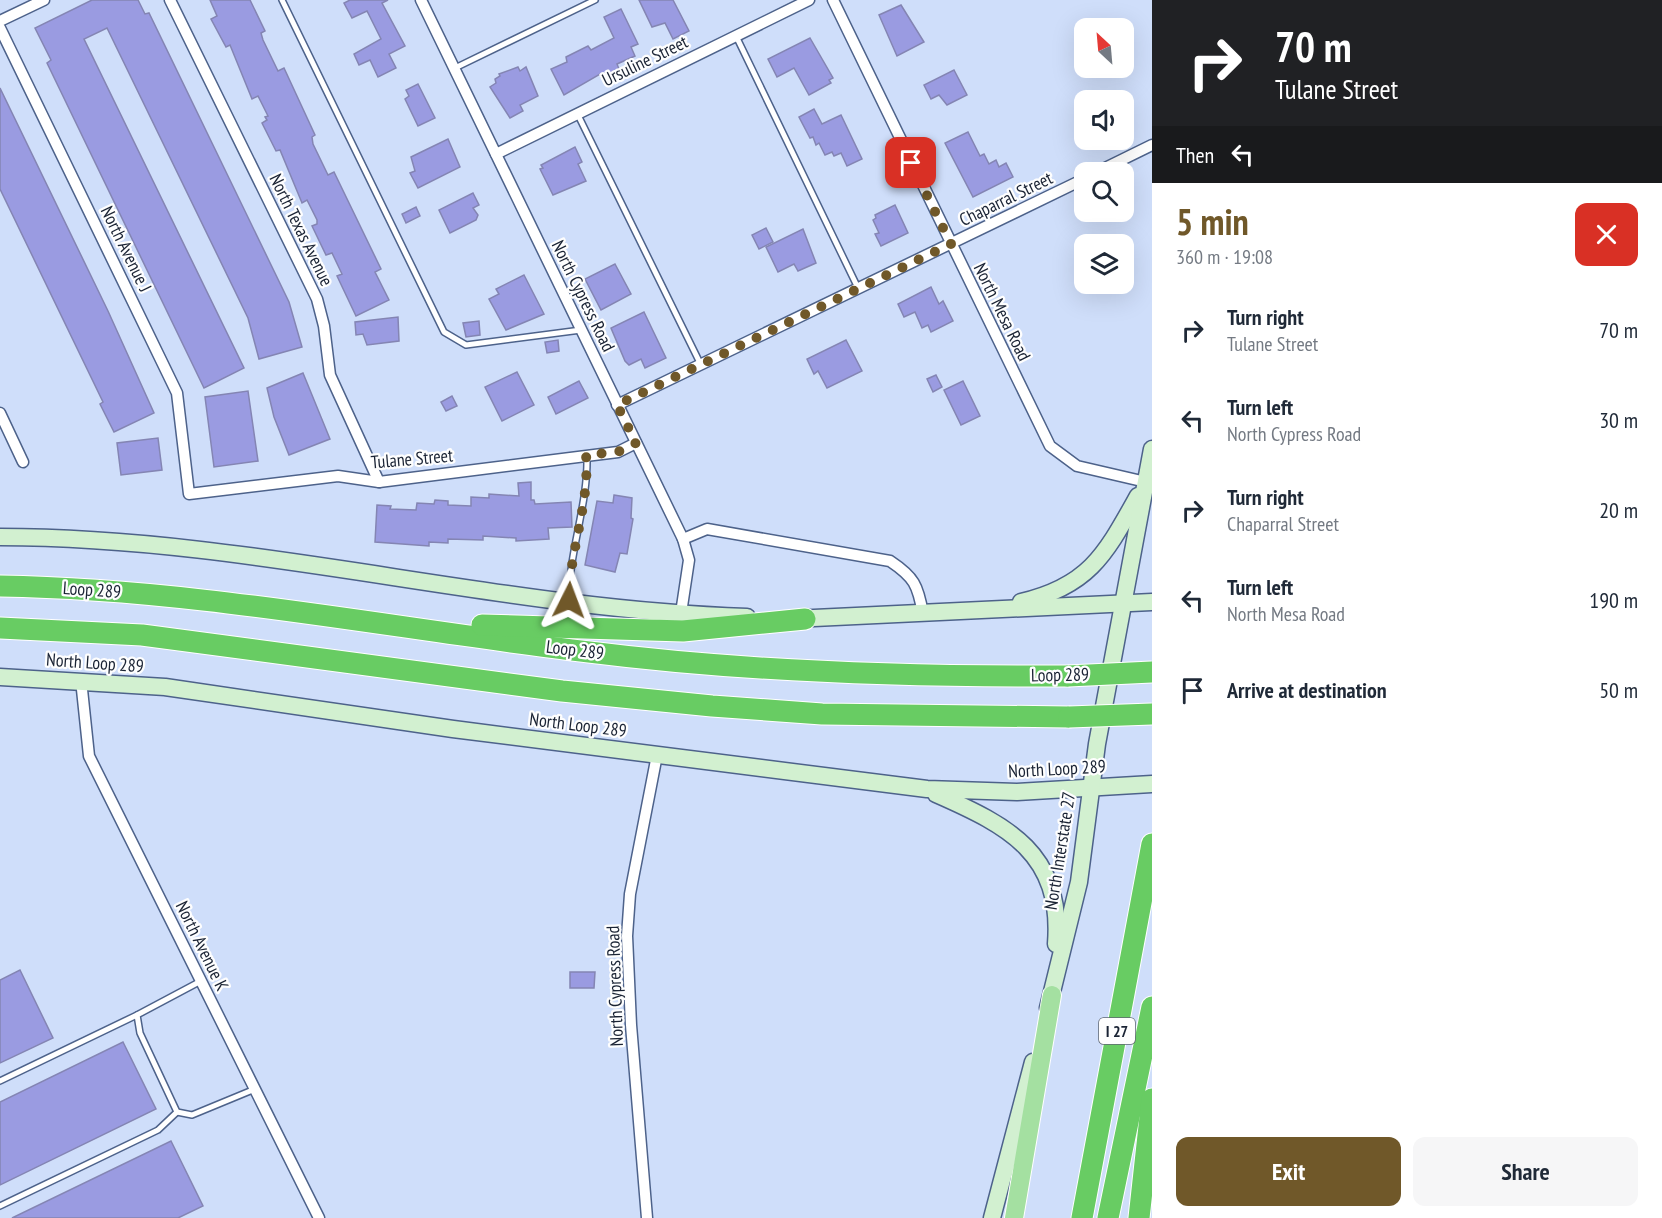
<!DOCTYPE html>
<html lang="en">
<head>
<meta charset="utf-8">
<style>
	body { margin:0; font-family:"PT Sans Narrow",sans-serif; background:#f6f6f7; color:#1f2937; height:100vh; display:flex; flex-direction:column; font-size:22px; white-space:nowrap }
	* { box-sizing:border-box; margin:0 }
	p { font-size:20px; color:#747a83 }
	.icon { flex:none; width:33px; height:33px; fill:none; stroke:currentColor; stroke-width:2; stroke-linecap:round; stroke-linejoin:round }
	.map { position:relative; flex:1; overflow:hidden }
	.drawer { display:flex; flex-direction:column; background:#fff; width:510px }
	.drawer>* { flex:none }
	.banner { background:#202124; color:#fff; overflow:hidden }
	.needle { width:39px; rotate:334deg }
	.tools { position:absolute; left:1074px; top:18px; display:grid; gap:12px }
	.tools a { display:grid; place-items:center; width:60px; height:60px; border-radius:12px; background:#fff; box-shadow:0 6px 24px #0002; font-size:30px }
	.pin { position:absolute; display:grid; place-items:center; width:51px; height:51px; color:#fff; margin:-26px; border-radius:12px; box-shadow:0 3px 9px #0006 }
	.me { position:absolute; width:66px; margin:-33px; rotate:3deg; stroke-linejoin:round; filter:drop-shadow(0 0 4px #0008) }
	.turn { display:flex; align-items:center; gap:21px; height:126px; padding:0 24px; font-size:27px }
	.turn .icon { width:78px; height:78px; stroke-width:2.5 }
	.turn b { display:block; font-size:42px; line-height:51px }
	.then { display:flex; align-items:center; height:57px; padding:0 24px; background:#0003; gap:12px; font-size:22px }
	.round { display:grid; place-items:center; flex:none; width:63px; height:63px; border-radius:12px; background:#f6f6f7 }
	.headline { display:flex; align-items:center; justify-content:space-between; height:102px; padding:0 24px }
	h1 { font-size:36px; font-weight:600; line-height:45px; color:#705829 }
	.action { display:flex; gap:12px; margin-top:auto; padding:12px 24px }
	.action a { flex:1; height:69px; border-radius:12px; background:#705829; color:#fff; font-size:24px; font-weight:600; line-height:69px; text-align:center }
	.action a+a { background:#f6f6f7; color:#1f2937 }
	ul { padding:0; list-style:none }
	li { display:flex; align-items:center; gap:18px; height:90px; padding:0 24px }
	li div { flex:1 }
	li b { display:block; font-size:22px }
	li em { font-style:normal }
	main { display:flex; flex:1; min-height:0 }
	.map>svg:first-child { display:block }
	.building { fill:#9a9be1; stroke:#8485b3; stroke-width:1.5 }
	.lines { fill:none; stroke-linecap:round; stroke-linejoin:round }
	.lane-casing { stroke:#4d628a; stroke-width:8 }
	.street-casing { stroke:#4d628a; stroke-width:13 }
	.secondary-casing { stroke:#4d628a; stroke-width:19 }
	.primary-casing { stroke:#fff; stroke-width:20 }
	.highway-casing { stroke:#fff; stroke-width:23 }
	.lane { stroke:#fff; stroke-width:5 }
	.street { stroke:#fff; stroke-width:10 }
	.secondary { stroke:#d2f0d0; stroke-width:16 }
	.primary { stroke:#a4e0a1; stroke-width:18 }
	.highway { stroke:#68cc63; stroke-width:21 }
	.highway-bridge-casing { stroke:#fff; stroke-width:23; stroke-linecap:butt }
	.highway-bridge { stroke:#68cc63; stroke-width:21 }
	.route { stroke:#705829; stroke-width:10; stroke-dasharray:0 18 }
	.labels { text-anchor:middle; stroke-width:4.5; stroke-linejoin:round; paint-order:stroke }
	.shield { fill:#fefefe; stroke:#5e6571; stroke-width:1.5 }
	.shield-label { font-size:16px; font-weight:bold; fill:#1a2334 }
	.street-label { font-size:18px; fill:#1a2334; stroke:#fefefe }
</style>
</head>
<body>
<main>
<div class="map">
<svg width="1152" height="1218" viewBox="0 0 1152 1218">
	<rect width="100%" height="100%" fill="#cfdefa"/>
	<g class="building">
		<path d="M92,0h46l7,14 4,-1 140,289 13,45 -43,12 -11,-41 -141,-290 -23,11 160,329 -40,20 -157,-325 4,-3 -16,-32z"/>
		<path d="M210,0h40l15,31 -4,2 2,7 15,31 6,-3 31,67 -3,2 1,7 15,31 6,-3 47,97 -6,3 14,28 -33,16 -19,-40 5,-2 -10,-21 -6,2 -14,-29 5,-2v-4l-10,-20 -5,3 -22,-53 -4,1 -14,-28 5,-3 -2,-3 3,-1 -10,-20 -6,3 -22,-54 -4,2 -15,-28 6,-3z"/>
		<path d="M350,0h38l-6,3 23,43 -16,8 7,14 -18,9 -8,-17 -11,5 -5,-11 27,-15 -14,-28 -15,7 -8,-15z"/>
		<path d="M639,0h34l16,31 -16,8 -8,-16 -13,4z"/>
		<path d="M901,5l23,37 -27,14 -18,-41z"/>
		<path d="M621,9l17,35 -7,3 4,9 -18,8 2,5 -18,8 -1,-3 -36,21 -13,-26 16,-7 -1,-5 22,-11 3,4 23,-12 -10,-21z"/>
		<path d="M810,38l23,40 -4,2 2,3 -22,12 -15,-27 -17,9 -9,-18z"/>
		<path d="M518,67l2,4 6,-4 12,29 -18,9 3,6 -13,7 -20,-31 6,-4 -1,-4 5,-3 -1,-2z"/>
		<path d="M954,70l13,25 -20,10 -8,-10 -8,4 -7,-14z"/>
		<path d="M418,84l17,34 -17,8 -13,-27 4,-3 -3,-6z"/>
		<path d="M0,88l108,223 46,102 -40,19 -14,-28 3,-2 -103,-213z"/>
		<path d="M814,109l8,15 19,-9 21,44 -15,7 -6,-13 -7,3 -2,-4 -7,3 -6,-12 -3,2 -3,-8 -3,1 -11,-21z"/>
		<path d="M968,132l12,24 4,-2 5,10 7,-4 3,7 7,-4 7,14 -40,20 -28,-54z"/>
		<path d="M448,139l12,28 -42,21 -8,-15 5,-2 -4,-14z"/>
		<path d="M575,147l7,15 -4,2 8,17 -33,14 -13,-26 3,-1 -2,-3z"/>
		<path d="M473,193l6,12 -6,3 5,7 -2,5 -26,13 -11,-23z"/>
		<path d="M895,205l13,28 -27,13 -6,-12 4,-1 -6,-13 3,-2 -1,-3z"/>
		<path d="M416,207l4,9 -14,7 -4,-9z"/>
		<path d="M766,228l7,14 -14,7 -7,-14z"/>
		<path d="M803,229l13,34 -18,8 -4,-7 -16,8 -12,-25z"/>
		<path d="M615,264l16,30 -30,16 -16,-31z"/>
		<path d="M524,275l20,39 -38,16 -17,-31 10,-5 -3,-5z"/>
		<path d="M931,287l8,17 4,-3 10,20 -22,11 -3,-7 -6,3 -7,-16 -11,5 -6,-13z"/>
		<path d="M644,312l22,46 -21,10 -4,-9 -12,6 -4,-4 -14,-33z"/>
		<path d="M398,317l1,24 -32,4 -4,-11 -7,1 -1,-13z"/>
		<path d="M479,321l1,14 -14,2 -3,-14z"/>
		<path d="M558,340l1,11 -12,2 -2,-11z"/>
		<path d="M846,340l16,31 -35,17 -9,-17 -4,3 -7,-15z"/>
		<path d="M517,372l17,33 -32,16 -17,-34z"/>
		<path d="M303,373l27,66 -41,16 -15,-38 -7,-29z"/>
		<path d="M936,375l6,12 -9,5 -6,-13z"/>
		<path d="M579,381l9,17 -32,16 -8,-17z"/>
		<path d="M963,381l17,35 -19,9 -17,-35z"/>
		<path d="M248,391l10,70 -44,6 -9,-70z"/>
		<path d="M452,396l5,10 -11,5 -5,-9z"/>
		<path d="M158,438l4,32 -41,5 -4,-32z"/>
		<path d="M531,482v18h3l1,4 36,-2 1,25 -24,1 1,11 -33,2v-3l-33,-2v4l-35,-1v4l-19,-1v4l-54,-4 2,-37 14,1 -1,3 26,1 1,-7 17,1 1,-4 13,1v4l23,1v-9l18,1v-4l30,2 -1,-13z"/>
		<path d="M614,495l18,3 -1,20 2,1 -6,35 -7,-1 -5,19 -30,-7 12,-64 16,2z"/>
		<path d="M20,970l33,68 -53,25v-83z"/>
		<path d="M570,972h25l-1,16h-24z"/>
		<path d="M123,1042l33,67 -156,76v-83z"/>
		<path d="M171,1141l32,65 -25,12h-166z"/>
	</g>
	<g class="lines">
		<g class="lane-casing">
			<g id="lane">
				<path d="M282,0l162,332 22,13 115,-15"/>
				<path d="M736,36l122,252"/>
				<path d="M455,68l140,-68"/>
				<path d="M577,113l124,252"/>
				<path d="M569,599c0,-48 19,-94 18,-142"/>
				<path d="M201,981l-64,34 3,18 37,79 15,3 63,-26"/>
				<path d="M0,1081l137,-66"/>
				<path d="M0,1206l158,-76 19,-18"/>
			</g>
		</g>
		<g class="street-casing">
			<g id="street">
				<path d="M170,0l147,299 7,27 6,49 49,107"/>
				<path d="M421,0l262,539 6,21 -8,53"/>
				<path d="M833,0l217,446 27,20 69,16"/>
				<path d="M0,21l44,-21"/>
				<path d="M0,28l177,365 12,101 149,-18 41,6 239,-30 18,-9"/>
				<path d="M496,154l313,-154"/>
				<path d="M1097,172l55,-27"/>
				<path d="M617,405l467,-226"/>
				<path d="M0,413l23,49"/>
				<path d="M683,539l24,-10 183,32c24,16 28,24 33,53"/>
				<path d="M81,680l8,76 230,462"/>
				<path d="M647,1218l-16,-193 -4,-89 3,-42 27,-139"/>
			</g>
		</g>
		<g class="secondary-casing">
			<g id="secondary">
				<path d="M0,537c251,0 496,72 747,80"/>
				<path d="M1021,602c69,-16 85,-49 117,-106"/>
				<path d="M793,619l359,-17"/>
				<path d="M0,677l165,10 288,42 474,60 90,3 135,-8"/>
				<path d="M936,794c73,32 127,60 120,150"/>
				<path d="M1048,1008l31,-126 18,-138 55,-295"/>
				<path d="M992,1218l41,-156"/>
			</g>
		</g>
		<g class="primary-casing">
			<path id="primary" d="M1014,1218l38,-223"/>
		</g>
		<g class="highway-casing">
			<g id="highway">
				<path d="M0,586c197,3 394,43 589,66 159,20 319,25 479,24"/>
				<path d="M482,625l201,6 122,-12"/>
				<path d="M0,628l142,7 420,56 150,15 110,8 247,3"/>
				<path d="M1082,1218l70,-374"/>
				<path d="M1108,1218l44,-211"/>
				<path d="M1139,1218l13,-119"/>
			</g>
		</g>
		<use href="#lane" class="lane"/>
		<use href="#street" class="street"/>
		<use href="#secondary" class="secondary"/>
		<use href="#primary" class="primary"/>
		<use href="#highway" class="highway"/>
		<g class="highway-bridge-casing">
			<g id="highway-bridge">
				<path d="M1068,676l84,-4"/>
				<path d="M1069,717l83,-3"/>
			</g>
		</g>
		<use href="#highway-bridge" class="highway-bridge"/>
	</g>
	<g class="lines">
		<path class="route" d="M569,600c0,-48 21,-96 17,-145l32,-3 18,-9 -19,-38 334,-161 -40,-81"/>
	</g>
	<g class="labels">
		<rect class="shield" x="1099" y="1018" width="36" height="26" rx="4.5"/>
		<g class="shield-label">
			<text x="1117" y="1037">I 27</text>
		</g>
		<g class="street-label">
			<text transform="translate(645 61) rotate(-26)" y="6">Ursuline Street</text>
			<text transform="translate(1006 199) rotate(-26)" y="6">Chaparral Street</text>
			<text transform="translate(301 230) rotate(64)" y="6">North Texas Avenue</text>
			<text transform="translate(126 249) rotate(64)" y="6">North Avenue J</text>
			<text transform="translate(583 296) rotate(64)" y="6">North Cypress Road</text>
			<text transform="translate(1002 312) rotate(64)" y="6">North Mesa Road</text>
			<text transform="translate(412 459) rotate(-5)" y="6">Tulane Street</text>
			<text transform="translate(92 590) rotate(4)" y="6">Loop 289</text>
			<text transform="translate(575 650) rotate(7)" y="6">Loop 289</text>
			<text transform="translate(95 663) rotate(4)" y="6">North Loop 289</text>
			<text transform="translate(1060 675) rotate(-1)" y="6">Loop 289</text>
			<text transform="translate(578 725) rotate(7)" y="6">North Loop 289</text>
			<text transform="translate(1057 769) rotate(-3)" y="6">North Loop 289</text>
			<text transform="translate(1060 851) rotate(-81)" y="6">North Interstate 27</text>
			<text transform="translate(202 946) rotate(64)" y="6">North Avenue K</text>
			<text transform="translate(615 986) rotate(-92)" y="6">North Cypress Road</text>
		</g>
	</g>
</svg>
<div class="tools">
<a><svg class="needle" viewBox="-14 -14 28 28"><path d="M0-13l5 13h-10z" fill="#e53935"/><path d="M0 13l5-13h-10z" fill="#747a83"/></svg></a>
<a><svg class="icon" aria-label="sound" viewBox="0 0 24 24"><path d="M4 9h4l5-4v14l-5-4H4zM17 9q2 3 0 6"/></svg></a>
<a><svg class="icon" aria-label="search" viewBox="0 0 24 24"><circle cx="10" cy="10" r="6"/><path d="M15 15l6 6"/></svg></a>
<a><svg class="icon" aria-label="layers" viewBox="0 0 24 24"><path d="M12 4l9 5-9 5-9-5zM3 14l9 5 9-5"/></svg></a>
</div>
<div class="pin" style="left:911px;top:163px;background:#d93025"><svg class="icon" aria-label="arrive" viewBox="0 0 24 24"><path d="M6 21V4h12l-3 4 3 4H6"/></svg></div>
<svg class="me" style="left:569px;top:600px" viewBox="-20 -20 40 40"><path d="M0-17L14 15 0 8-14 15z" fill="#705829" stroke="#fff" stroke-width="4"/></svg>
</div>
<section class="drawer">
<div class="banner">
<div class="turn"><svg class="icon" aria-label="right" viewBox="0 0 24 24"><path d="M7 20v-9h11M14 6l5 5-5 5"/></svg><div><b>70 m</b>Tulane Street</div></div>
<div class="then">Then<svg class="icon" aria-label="left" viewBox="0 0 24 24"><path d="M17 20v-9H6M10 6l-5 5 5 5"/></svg></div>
</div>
<div class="headline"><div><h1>5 min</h1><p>360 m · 19:08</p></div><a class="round" style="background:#d93025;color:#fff"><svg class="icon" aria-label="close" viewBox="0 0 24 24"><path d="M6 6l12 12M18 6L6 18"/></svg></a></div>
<ul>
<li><svg class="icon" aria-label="right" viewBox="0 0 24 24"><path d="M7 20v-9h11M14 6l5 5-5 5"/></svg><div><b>Turn right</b><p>Tulane Street</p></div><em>70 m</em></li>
<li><svg class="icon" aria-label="left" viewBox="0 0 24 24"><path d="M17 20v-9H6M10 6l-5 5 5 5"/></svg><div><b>Turn left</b><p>North Cypress Road</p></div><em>30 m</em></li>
<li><svg class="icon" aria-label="right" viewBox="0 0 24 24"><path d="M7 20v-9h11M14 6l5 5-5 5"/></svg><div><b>Turn right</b><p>Chaparral Street</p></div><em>20 m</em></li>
<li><svg class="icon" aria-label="left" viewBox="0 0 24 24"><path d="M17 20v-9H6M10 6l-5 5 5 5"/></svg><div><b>Turn left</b><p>North Mesa Road</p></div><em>190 m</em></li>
<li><svg class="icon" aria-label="arrive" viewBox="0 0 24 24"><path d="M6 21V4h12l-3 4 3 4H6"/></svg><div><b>Arrive at destination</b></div><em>50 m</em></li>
</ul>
<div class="action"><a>Exit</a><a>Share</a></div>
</section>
</main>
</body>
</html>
